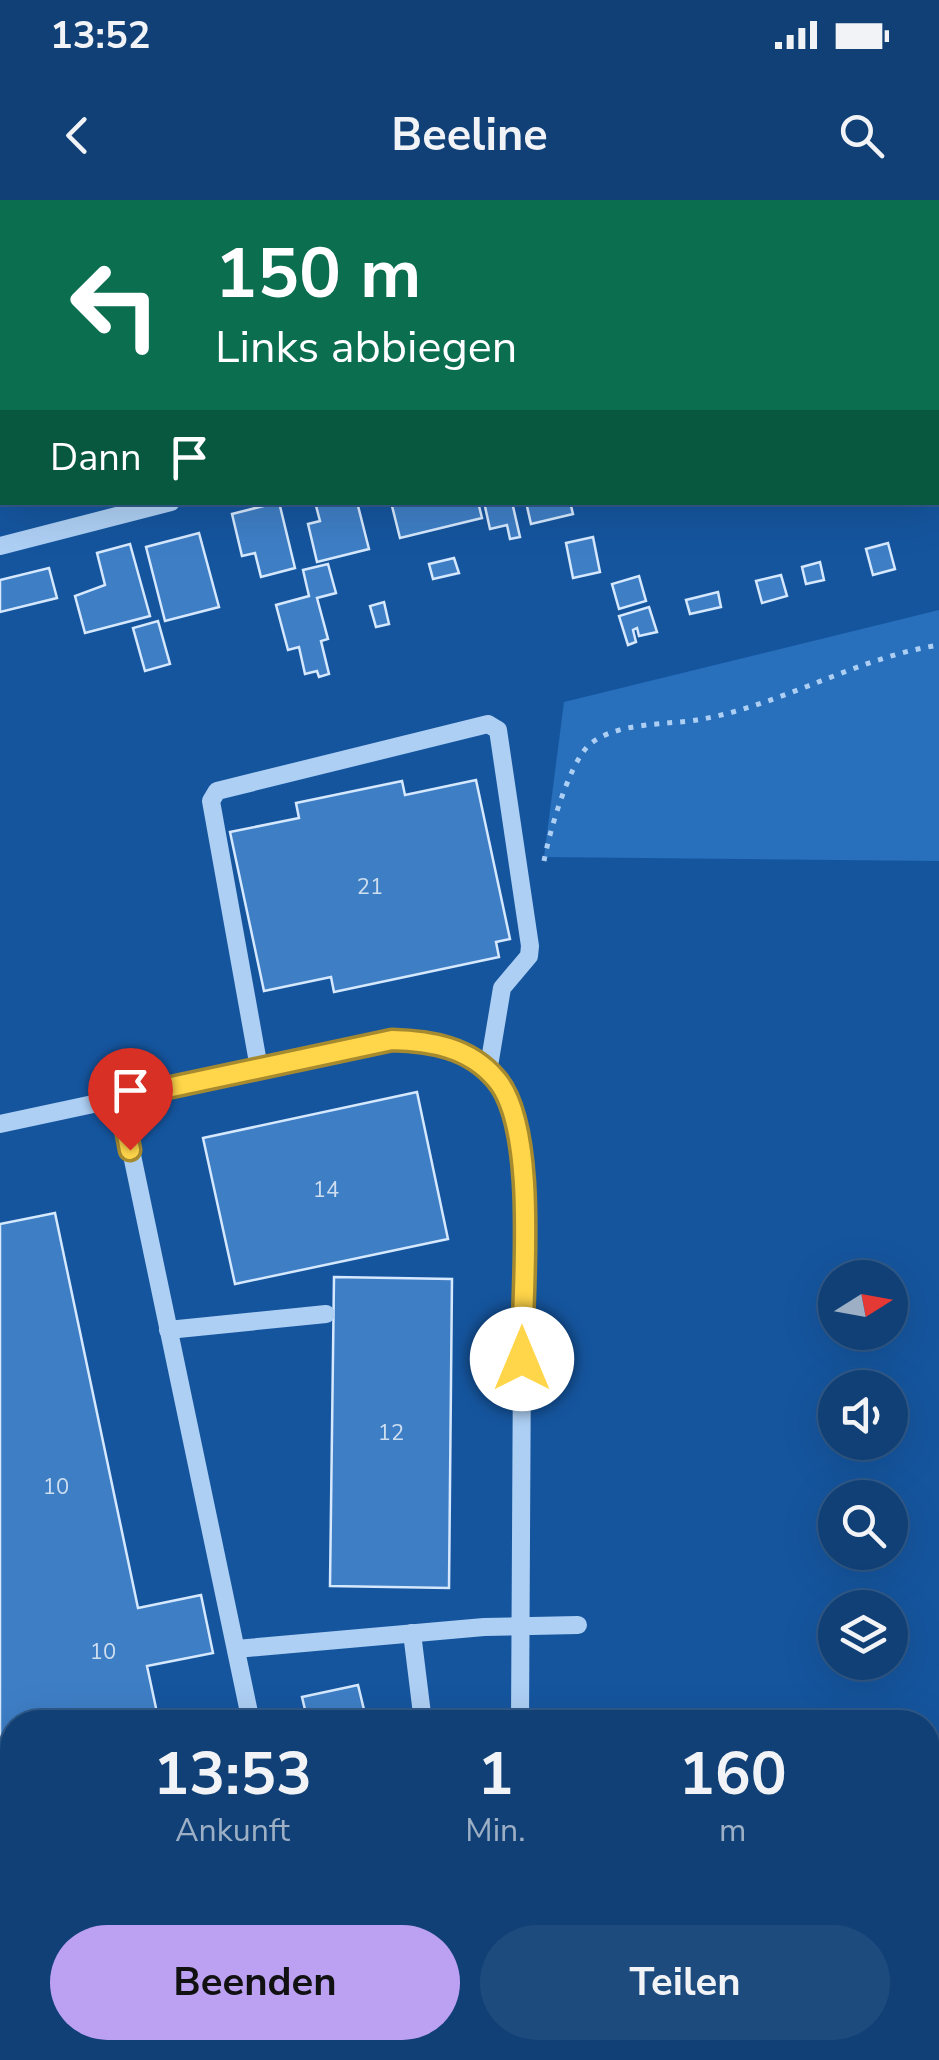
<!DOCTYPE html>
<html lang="de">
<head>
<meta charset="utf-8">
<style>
	body { margin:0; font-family:"Nunito Sans",sans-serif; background:#1e4b7e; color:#f1f3f6; height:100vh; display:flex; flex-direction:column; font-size:38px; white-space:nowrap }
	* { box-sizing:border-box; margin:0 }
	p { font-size:32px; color:#9cafc5 }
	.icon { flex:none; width:55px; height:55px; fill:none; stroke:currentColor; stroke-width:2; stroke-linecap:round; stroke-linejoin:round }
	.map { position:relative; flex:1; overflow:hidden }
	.details { position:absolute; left:0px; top:1510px; width:940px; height:350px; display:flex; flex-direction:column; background:#104076; border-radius:40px 40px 0 0; box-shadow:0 10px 40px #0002,0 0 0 2px #305988 }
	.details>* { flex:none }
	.top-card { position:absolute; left:0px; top:0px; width:940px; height:305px; box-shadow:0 10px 40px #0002,0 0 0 2px #305988; background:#0b6e4f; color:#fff; overflow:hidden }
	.needle { width:65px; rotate:79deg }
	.buttons { position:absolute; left:818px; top:1060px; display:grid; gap:20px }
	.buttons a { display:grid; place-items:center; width:90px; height:90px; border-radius:50%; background:#104076; box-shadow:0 10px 40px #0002,0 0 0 2px #305988; font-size:50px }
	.pin { position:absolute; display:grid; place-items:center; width:85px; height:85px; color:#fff; margin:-102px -42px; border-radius:50% 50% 50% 0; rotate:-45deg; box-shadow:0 0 10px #0007 }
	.pin .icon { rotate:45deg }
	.me { position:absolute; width:110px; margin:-55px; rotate:0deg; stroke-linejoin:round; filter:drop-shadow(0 0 8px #0008) }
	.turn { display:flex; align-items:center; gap:35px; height:210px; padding:0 50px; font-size:45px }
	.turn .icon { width:130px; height:130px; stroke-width:2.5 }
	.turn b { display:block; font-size:70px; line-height:85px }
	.then { display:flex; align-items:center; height:95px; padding:0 50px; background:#0003; gap:20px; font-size:38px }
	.eta { display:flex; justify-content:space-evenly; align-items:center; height:170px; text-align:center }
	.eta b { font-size:60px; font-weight:700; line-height:70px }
	.primary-button { display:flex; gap:20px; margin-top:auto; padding:20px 50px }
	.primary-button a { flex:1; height:115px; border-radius:60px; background:#bca0f2; color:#111; font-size:40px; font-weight:700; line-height:115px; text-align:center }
	.primary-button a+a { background:#1e4b7e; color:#f1f3f6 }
	.status { display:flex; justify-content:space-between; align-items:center; height:70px; padding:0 50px; background:#104076; direction:ltr }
	.status svg { height:28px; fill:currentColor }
	header { display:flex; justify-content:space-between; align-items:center; height:130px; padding:0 50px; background:#104076; font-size:45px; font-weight:700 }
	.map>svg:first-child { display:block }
	.green { fill:#286fbc }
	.building { fill:#3e7ec5; stroke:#d5e8fd; stroke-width:2.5 }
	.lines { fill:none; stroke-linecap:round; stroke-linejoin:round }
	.path { stroke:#adcff3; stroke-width:5; stroke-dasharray:5 8; stroke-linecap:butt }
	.minor { stroke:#adcff3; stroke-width:18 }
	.route-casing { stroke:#a68a30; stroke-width:25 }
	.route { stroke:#ffd54a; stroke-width:18 }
	.labels { text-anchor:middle; stroke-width:10; stroke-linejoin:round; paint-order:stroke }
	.number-label { font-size:22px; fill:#cfdff0 }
</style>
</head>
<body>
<div class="status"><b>13:52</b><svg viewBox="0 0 49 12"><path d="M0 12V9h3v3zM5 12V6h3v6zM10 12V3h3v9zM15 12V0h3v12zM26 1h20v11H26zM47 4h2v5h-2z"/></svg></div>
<header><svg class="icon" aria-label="back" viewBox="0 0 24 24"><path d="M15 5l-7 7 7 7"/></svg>Beeline<svg class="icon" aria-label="search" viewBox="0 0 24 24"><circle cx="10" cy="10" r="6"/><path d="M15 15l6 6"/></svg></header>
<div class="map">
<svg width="939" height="1860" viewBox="0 0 939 1860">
	<rect width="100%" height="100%" fill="#15559e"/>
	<path class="green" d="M939,410v251l-395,-4 20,-155z"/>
	<g class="building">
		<path d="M279,302l16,66 -34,9 -6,-24 -13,3 -10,-42z"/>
		<path d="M315,302h42l12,47 -52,13 -9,-38 12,-3z"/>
		<path d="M391,302h87l4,16 -82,20z"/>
		<path d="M484,302h28l8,35 -10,2 -3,-14 -17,4z"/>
		<path d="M526,302h44l3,12 -42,10z"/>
		<path d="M199,333l20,74 -54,14 -19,-74z"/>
		<path d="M593,337l7,35 -27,6 -7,-35z"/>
		<path d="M888,343l7,26 -22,6 -7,-26z"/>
		<path d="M130,344l20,72 -65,17 -10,-37 30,-11 -8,-32z"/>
		<path d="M454,358l5,15 -26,6 -4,-15z"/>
		<path d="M820,362l4,18 -18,4 -4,-17z"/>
		<path d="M328,364l8,29 -19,5 11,41 -7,2 8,33 -10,3 -2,-6 -12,3 -6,-27 -11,3 -12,-45 33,-9 -6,-26z"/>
		<path d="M49,368l8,30 -57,14v-32z"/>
		<path d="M781,375l6,21 -25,7 -6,-22z"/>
		<path d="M639,376l7,25 -27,8 -7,-25z"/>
		<path d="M718,392l3,15 -31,7 -4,-14z"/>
		<path d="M384,402l5,22 -13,3 -6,-21z"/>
		<path d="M649,407l8,25 -18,4 -2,-8 -4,2 3,12 -8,3 -9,-29z"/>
		<path d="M158,421l12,43 -25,7 -12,-43z"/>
		<path d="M476,580l34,159 -14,3 3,15 -165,35 -3,-15 -67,14 -34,-159 69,-14 -3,-15 106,-22 3,14z"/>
		<path d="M417,892l31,147 -213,45 -32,-146z"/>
		<path d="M55,1013l83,395 63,-13 12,58 -66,13 12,56h-147v149l-12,3v-650z"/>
		<path d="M334,1077l118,2 -3,309 -119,-2z"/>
		<path d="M358,1485l9,37h-59l-6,-25z"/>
		<path d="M12,1671v177h215l3,12h-230v-186z"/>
		<rect x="358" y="1848" width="78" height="12"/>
	</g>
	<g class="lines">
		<path class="path" d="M544,661c5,-28 24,-93 43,-114 25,-25 77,-22 110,-27 84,-14 158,-62 242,-75"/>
		<g class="minor">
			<path d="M378,0v2"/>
			<path d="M812,0v2"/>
			<path d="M938,115h1"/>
			<path d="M0,346l171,-44"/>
			<path d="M259,868l-48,-267 6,-10 271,-67 10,6 32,216 -1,10 -27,32 -14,84"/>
			<path d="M120,898l131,624"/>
			<path d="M0,924l392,-84c50,1 99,15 121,66 8,18 8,42 10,62l-3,554"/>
			<path d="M168,1130l158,-16"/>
			<path d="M412,1433l11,89"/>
			<path d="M236,1449l248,-22 94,-2"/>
			<path d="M316,1848l1,12"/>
			<path d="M518,1860v-12"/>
		</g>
	</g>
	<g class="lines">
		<g class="route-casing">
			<path id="route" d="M130,950l-10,-52 272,-58c38,1 77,7 104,39 43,49 26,213 26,280"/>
		</g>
		<use href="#route" class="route"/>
	</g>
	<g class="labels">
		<g class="number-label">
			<text x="370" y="694">21</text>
			<text x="326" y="997">14</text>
			<text x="391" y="1240">12</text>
			<text x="56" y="1294">10</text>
			<text x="103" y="1459">10</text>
		</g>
	</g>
</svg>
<div class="buttons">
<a><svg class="needle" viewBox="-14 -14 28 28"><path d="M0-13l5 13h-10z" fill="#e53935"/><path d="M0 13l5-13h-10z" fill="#9cafc5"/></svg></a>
<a><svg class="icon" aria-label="sound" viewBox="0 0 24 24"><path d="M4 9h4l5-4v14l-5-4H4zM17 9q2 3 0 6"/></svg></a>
<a><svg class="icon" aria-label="search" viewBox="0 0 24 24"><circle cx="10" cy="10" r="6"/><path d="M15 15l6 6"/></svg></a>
<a><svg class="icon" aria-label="layers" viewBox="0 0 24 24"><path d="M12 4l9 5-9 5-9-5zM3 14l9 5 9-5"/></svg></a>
</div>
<div class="pin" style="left:130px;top:950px;background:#d93025"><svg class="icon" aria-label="arrive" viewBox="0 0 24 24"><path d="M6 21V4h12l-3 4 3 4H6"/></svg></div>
<svg class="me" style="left:522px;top:1159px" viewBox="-20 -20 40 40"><circle r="19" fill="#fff"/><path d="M0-13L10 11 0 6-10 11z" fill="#ffd54a"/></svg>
<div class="top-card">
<div class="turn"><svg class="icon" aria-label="left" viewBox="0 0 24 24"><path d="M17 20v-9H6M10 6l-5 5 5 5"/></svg><div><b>150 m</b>Links abbiegen</div></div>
<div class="then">Dann<svg class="icon" aria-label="arrive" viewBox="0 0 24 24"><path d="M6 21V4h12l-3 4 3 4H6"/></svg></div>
</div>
<section class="details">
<div class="eta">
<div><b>13:53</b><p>Ankunft</p></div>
<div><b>1</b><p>Min.</p></div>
<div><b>160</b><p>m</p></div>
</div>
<div class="primary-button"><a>Beenden</a><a>Teilen</a></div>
</section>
</div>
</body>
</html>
